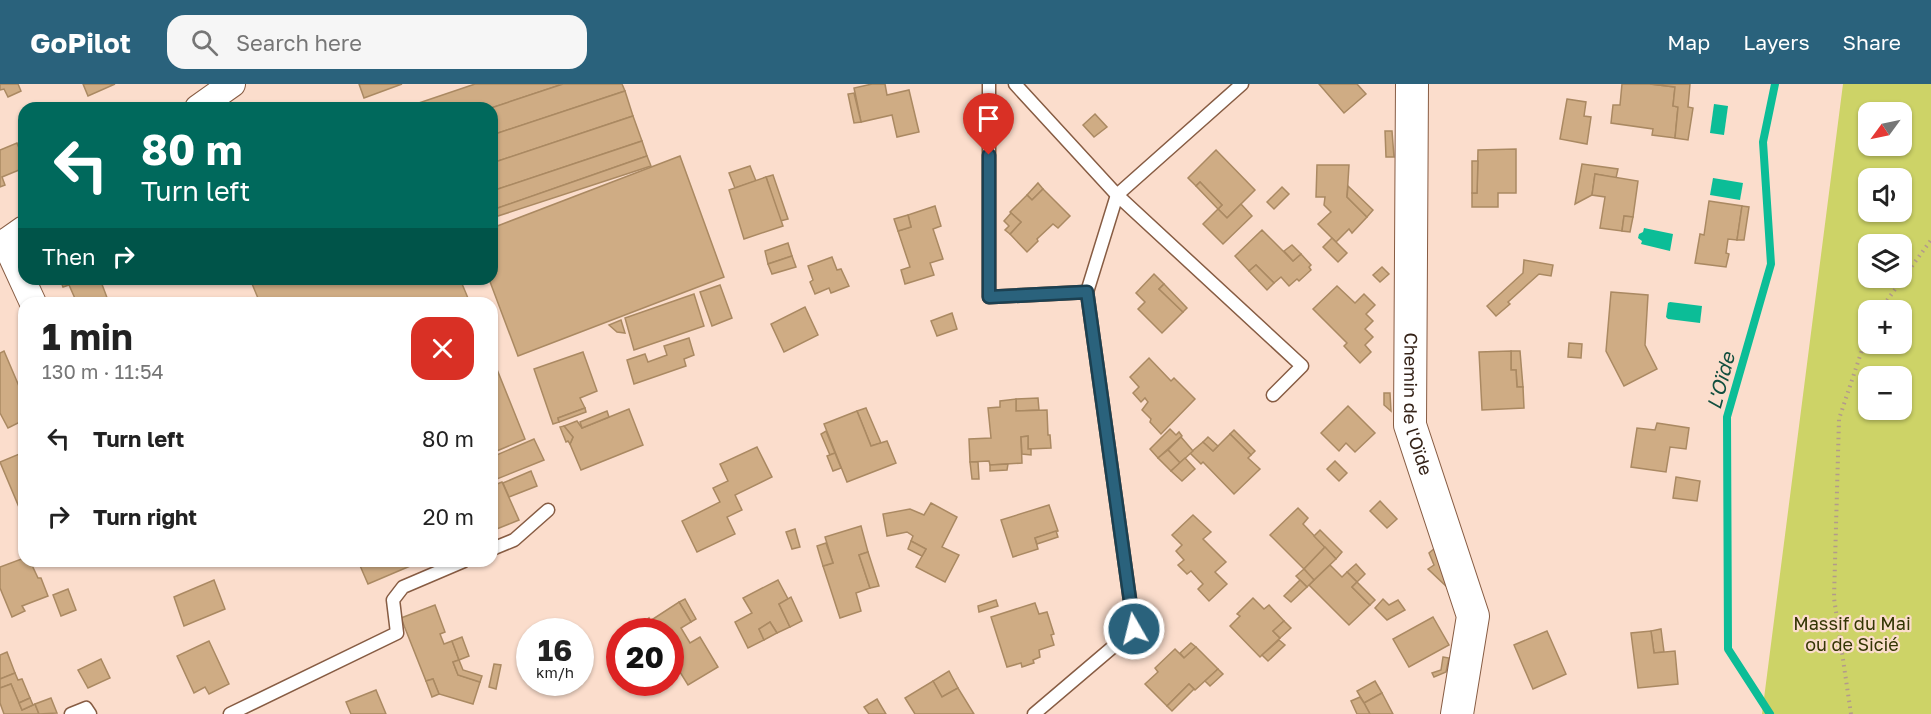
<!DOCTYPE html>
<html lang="en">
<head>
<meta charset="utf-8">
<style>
	body { margin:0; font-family:"Golos Text",sans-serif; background:#f6f6f6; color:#222; height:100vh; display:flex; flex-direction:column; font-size:22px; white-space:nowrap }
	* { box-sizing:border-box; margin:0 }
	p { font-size:20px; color:#767676 }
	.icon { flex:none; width:33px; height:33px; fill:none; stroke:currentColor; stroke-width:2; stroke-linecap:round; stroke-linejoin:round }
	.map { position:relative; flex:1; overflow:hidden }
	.panel { position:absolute; left:18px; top:213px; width:480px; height:270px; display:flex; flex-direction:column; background:#fff; border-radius:18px; box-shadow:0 2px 4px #0004 }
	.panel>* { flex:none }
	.hud { position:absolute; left:18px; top:18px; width:480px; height:183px; border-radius:18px; box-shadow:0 2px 4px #0004; background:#00695c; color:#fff; overflow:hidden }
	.needle { width:39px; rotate:237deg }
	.controls { position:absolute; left:1858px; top:18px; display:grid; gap:12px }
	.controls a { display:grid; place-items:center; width:54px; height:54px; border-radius:12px; background:#fff; box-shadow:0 2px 4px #0004; font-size:30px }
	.speed { position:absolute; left:516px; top:534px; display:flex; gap:12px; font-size:30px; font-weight:700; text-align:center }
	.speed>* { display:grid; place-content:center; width:78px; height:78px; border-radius:50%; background:#fff; box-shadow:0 2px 4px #0004; line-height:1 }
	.speed small { font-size:15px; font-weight:400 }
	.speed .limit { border:9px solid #d22; background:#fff; color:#111 }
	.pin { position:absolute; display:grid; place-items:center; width:51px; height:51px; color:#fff; margin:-62px -26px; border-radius:50% 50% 50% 0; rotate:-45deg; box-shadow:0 0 6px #0007 }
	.pin .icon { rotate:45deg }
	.me { position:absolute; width:66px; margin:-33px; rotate:352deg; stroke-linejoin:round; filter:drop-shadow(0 0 4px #0008) }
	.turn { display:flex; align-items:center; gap:21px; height:126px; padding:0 24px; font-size:27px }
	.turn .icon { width:78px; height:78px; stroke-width:2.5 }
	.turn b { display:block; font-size:42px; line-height:51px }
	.then { display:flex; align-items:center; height:57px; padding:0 24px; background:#0003; gap:12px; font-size:22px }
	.round { display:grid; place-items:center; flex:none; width:63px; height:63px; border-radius:18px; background:#f6f6f6 }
	.summary { display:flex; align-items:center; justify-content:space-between; height:102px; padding:0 24px }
	h1 { font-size:36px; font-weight:700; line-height:45px }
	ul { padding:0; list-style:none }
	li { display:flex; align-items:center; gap:18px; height:78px; padding:0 24px }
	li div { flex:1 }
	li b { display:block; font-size:22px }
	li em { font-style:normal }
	header { display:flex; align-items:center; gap:36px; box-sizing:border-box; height:84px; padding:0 30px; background:#2a627c; color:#fff }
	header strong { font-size:28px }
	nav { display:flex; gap:33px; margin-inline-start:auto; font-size:21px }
	.search { width:420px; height:54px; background:#f6f6f6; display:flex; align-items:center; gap:15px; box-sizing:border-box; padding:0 21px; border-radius:18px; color:#767676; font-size:22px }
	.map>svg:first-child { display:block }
	.green { fill:#cdd367; fill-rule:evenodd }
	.water { fill:#0cbd97 }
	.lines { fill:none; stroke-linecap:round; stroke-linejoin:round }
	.stream { stroke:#0cbd97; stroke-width:8 }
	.building { fill:#cfac84; stroke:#aa8962; stroke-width:1.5 }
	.service-casing { stroke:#875c43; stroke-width:15 }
	.minor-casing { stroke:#875c43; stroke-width:28 }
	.tertiary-casing { stroke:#875c43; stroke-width:34 }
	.path { stroke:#b39a8b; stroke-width:4; stroke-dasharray:1.5 4.5; stroke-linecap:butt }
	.service { stroke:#fff; stroke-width:12 }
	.minor { stroke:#fff; stroke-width:26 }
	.tertiary { stroke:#fff; stroke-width:32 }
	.route-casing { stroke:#1b4051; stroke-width:15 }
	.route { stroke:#2a627c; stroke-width:10 }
	.labels { text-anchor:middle; stroke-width:4.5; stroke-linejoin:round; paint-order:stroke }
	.street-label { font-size:18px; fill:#352318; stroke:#fbddcc }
	.park-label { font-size:18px; fill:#333503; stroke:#fbddcc }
	.water-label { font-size:20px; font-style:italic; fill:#124f3f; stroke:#fbddcc }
</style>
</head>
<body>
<header>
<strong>GoPilot</strong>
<div class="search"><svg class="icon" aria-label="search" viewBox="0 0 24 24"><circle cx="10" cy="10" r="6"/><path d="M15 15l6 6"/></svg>Search here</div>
<nav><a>Map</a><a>Layers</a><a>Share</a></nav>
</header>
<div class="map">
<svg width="1931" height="630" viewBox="0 0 1931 630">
	<rect width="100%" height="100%" fill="#fbddcc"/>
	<path class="green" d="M1843,0h88v630h-169zM1869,28h33v34h-33zM1902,94v34h-33v-34zM1902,160v34h-33v-34zM1869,226h33v34h-33zM1869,292h33v34h-33z"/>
	<g class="water">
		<path d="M1714,20l14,2 -4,29 -14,-2z"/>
		<path d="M1713,94l30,5 -3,17 -30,-5z"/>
		<path d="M1644,144l29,6 -3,17 -29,-7 1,-3 -4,-3 1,-4 4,-2z"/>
		<path d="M1670,218l32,4 -2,17 -32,-4 -2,-2 2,-14z"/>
	</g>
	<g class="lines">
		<path class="stream" d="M1770,630l-42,-65 -1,-232 44,-153 -8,-122 12,-58"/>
	</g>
	<g class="building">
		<path d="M0,0h18l3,7 -13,6 -4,-8 -4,1z"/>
		<path d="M83,0h32l-27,12z"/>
		<path d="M359,0h43l-38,14z"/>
		<path d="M475,0h88l-72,24h-87z"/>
		<path d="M563,0h59l3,7 -133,44 -1,-27z"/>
		<path d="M872,0h13l2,11 22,-5 10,42 -22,5 -5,-22 -31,7 -7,-34z"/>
		<path d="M1319,0h38l9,10 -22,19z"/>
		<path d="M1622,0h28l25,3 -2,19 5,1 -3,31 -23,-3 1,-6 -42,-6 2,-18h7z"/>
		<path d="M1650,0h40l-2,23 5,1 -5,32 -13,-2 3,-31 -5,-1 2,-19z"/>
		<path d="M625,7l8,25 -141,47v-28z"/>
		<path d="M854,9l7,29 -7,1 -6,-29z"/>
		<path d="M1567,15l19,3 -2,14 7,1 -4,27 -27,-5z"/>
		<path d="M1095,30l12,13 -13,10 -11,-12z"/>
		<path d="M633,32l9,25 -150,50v-28z"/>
		<path d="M1385,47h7l2,26h-8z"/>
		<path d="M642,57l5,15 -155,54v-19z"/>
		<path d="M17,59l7,18v7l-22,9 3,8 -5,2v-37z"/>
		<path d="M1516,65v44h-18v14h-26v-14h5l1,-43z"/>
		<path d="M1216,66l39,40 -28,28 -9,-9 4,-4 -22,-23 -4,4 -8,-8z"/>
		<path d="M647,72l4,10 -159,52v-8z"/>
		<path d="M680,72l44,121 -206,79 -29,-77h3v-51z"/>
		<path d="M1472,77h6l-1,32h-5z"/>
		<path d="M1582,80l36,5 -2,9 -21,-4 -3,21 -17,9z"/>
		<path d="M1317,81h32l-2,32 20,20 -15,16 -3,-4 -13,13 -18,-18 13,-12 -7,-7 1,-8h-9z"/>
		<path d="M750,82l6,15 -21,7 -6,-15z"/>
		<path d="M1595,90l43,7 -5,36 -9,-1 -2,15 -22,-3 5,-31 -13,-2z"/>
		<path d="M773,91l15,44 -8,2 -14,-44z"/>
		<path d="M766,93l17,49 -39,13 -15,-49z"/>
		<path d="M1200,98l22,23 -4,4 -22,-23z"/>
		<path d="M1038,99l5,6 -11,11 -5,-5z"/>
		<path d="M1348,102l25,24 -6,7 -20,-20z"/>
		<path d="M1282,103l7,7 -15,15 -7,-7z"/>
		<path d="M1043,105l27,27 -12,12 -5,-4 -16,15 1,2 -11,11 -17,-18 11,-12 -11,-10 17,-17 5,5z"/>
		<path d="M1709,117l33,5 -5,34 -9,-1 -2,14 3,1 -3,13 -31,-4 5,-29 4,1z"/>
		<path d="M1241,120l11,12 -29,28 -20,-20 15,-15 9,9z"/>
		<path d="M935,122l6,20 -8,3 10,30 -13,4 4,12 -29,9 -4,-14 9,-3 -12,-36 13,-4 -3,-12z"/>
		<path d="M1742,122l7,1 -5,33h-7z"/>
		<path d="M1011,129l10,9 -11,12 -5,-4 4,-4 -5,-5z"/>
		<path d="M908,131l3,12 -13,4 -4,-12z"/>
		<path d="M1624,132l9,1 -3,15 -8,-1z"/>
		<path d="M1262,146l31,31 8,-7 10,11 -2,2 2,3 -12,11 -2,-2 -8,7 -8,-9 -7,6 -18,-18 -7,6 -14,-15z"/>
		<path d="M1332,154l15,15 -9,9 -15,-15z"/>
		<path d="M788,159l4,13 -24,8 -3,-13z"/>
		<path d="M1292,161l9,9 -8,7 -9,-10z"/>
		<path d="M792,172l4,11 -24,7 -4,-10z"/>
		<path d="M832,173l5,13 4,-1 8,17 -18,7 -2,-5 -14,6 -5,-12 3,-2 -5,-14z"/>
		<path d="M1524,176l29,5 -2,11 -12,-2 -31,28 2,2 -14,12 -9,-10 36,-33z"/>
		<path d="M1256,181l18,18 -7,7 -18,-19z"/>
		<path d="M1382,183l7,7 -9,8 -7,-7z"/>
		<path d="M1154,190l10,10 -5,5 24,23 -21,21 -24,-24 7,-7 -9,-9z"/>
		<path d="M60,195h40l9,24h-32l-8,-18 -6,2z"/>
		<path d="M250,195h176l1,2 33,-2 10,24h-210z"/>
		<path d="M1164,200l23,24 -4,4 -24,-23z"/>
		<path d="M720,201l12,33 -20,8 -12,-34z"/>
		<path d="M1337,202l18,17 9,-9 11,11 -9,9 7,7 -8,8 8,8 -8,8 6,7 -11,11 -16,-17 3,-3 -34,-34z"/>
		<path d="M1611,208l37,3 -3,50 12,24 -33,17 -18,-35z"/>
		<path d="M694,210l10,32 -70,24 -9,-32z"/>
		<path d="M805,223l13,28 -34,17 -13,-28z"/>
		<path d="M952,229l5,16 -20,7 -6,-15z"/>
		<path d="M621,236l4,13 -8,-1 -8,-7z"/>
		<path d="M689,254l5,17 -10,4 2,7 -52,18 -7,-24 18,-6 3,8 19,-7 -3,-9z"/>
		<path d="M1569,259l13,1 -1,14 -13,-1z"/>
		<path d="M4,267l20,47v22l-16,8 -8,-15v-60z"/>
		<path d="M1511,267h9l3,36h-6l-1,-17h-5z"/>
		<path d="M1511,267v19h5l1,17h6l1,21 -42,2 -3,-58z"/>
		<path d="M583,268l14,39 -17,7 5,10 -27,10 1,4 -6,2 -19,-55z"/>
		<path d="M492,273l33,82 -33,14z"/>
		<path d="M1149,274l22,23 3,-3 21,21 -34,35 -11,-12 1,-3 -9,-9 6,-8 -3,-4 -4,4 -8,-9 6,-6 -9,-10z"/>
		<path d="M1384,309h6l1,18 -7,-6z"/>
		<path d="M1038,314l1,12 -23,1v-12z"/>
		<path d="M1016,315v12l31,-1 1,25h2l1,13 -23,1v-13l-7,1 1,26 -32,2 -1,-4 -19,1 -1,-23 22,-1 -3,-30 12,-1v-6z"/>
		<path d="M1348,322l27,27 -20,19 -9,-9 -7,8 -18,-18z"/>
		<path d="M585,324l1,4 -27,10 -1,-4z"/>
		<path d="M866,324l15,35 -10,3 -14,-35z"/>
		<path d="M629,325l14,36 -62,25 -11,-26 3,-7 -9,-11 13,-5 5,7z"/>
		<path d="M607,327l2,6 -27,11 -2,-6z"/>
		<path d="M857,327l14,35 16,-5 9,22 -49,19 -23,-58z"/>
		<path d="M1657,339l32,5 -3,21 -16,-2 -4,25 -35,-5 6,-39 18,2z"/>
		<path d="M564,342l9,11 -3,7 -2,-3 -2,1 -6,-15z"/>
		<path d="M1170,345l6,6 3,-3 3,4 -24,22 -8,-9z"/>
		<path d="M1234,346l21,21 -4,4 -21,-21z"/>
		<path d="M826,347l9,22 -5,2 -9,-21z"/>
		<path d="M1230,350l21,21 -3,3 12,11 -26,25 -31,-32 -2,2 -11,-11 13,-11 10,9z"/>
		<path d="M1028,352v13h3v6l-9,-1 -1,-17z"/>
		<path d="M1181,353l12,14 -13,12 -12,-13z"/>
		<path d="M1208,353l10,9 -5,5 -10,-9z"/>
		<path d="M534,355l10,21 -52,21v-24z"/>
		<path d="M757,363l15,30 -37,18 7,15 -15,7 8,17 -38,18 -15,-31 38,-19 -7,-14 15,-7 -8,-17z"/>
		<path d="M1168,366l12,13 -9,8 -13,-13z"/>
		<path d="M24,368v58l-3,2 -21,-50z"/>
		<path d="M835,369l6,15 -8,3 -6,-15z"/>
		<path d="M1185,374l10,11 -13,12 -11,-10z"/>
		<path d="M1335,377l12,12 -8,8 -12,-12z"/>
		<path d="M970,378h8l1,17h-7z"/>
		<path d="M1008,380l-1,6 -17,1v-6z"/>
		<path d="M531,387l6,15 -28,11 -6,-14z"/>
		<path d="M1676,393l24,4 -3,20 -24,-3z"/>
		<path d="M502,398l17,38 -27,11v-45z"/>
		<path d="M1380,417l17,18 -10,9 -17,-17z"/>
		<path d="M931,419l26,14 -15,30 17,8 -14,27 -29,-15 10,-18 -15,-8 2,-5 -6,-4 -20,4 -4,-22 27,-5 14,6z"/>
		<path d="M1049,421l9,26 -23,7 3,11 -25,8 -12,-37z"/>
		<path d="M1298,424l10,10 -5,6 22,23 -21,22 -34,-34z"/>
		<path d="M1193,431l18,17 -8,7 23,23 -11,10 12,12 -18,17 -11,-12 5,-5 -12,-13 -4,3 -9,-9 6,-5 -8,-9 6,-6 -10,-10z"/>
		<path d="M861,442l7,26 -9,3 11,33 -14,5 5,18 -21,7 -17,-52 10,-3 -8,-26z"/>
		<path d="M795,445l5,18 -8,2 -6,-17z"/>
		<path d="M1320,446l22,22 -6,7 -22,-23z"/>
		<path d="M1056,447l2,6 -21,7 -2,-6z"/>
		<path d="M911,457l15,8 -4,7 -14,-7z"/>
		<path d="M826,459l7,20 -10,3 -6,-20z"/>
		<path d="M1325,463l11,12 -22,21 -10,-11z"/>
		<path d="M1435,464l13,40 -20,-19 6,-4 -5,-12z"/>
		<path d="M868,468l11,34 -9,2 -11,-33z"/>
		<path d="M24,474v3h6l8,17h3l7,18 -26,10 3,5 -13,6 -12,-29v-21z"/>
		<path d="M358,477h64l-54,23z"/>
		<path d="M1356,480l9,10 -8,8 -10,-10z"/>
		<path d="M1330,481l12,12 5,-5 10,10 -5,5 18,18 -21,20 -40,-40z"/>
		<path d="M1304,485l10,11 -7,7 -11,-11z"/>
		<path d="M214,496l11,29 -41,17 -10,-29z"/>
		<path d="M778,496l10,19 -9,5 11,23 -13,6 -7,-11 -11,7 5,11 -16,8 -13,-26 17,-9 -9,-15z"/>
		<path d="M1300,496l7,7 -16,15 -7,-6z"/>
		<path d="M1357,498l18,18 -5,5 -18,-18z"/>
		<path d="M68,505l8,21 -15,6 -8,-21z"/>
		<path d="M791,513l11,24 -12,6 -11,-23z"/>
		<path d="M1253,514l11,11 5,-4 15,16 -11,10 7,7 -20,19 -30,-31 10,-10 -3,-2z"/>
		<path d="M685,515l11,20 -5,3 -12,-20z"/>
		<path d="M1383,515l6,6 9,-5 7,10 -18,10 -12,-12z"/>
		<path d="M996,516l2,6 -19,6 -1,-6z"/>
		<path d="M679,518l12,20 -10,6 9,15 10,-6 18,30 -30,18 -18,-29v-24h-34l-2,-4 15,-10 1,3z"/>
		<path d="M1035,519l4,11 8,-2 7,22 -3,1 3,10 -15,5 1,7 -7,3 1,3 -12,4 -1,-4 -14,4 -16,-50z"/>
		<path d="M435,521l10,27 -5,2 4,10 8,-3 7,19 -6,2 5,13 22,7 -7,22 -34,-10 -6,-15 -7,2 -25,-63z"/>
		<path d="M1433,533l16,28 -40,22 -16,-28z"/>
		<path d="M1284,537l7,7 -11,10 -7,-7z"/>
		<path d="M770,538l7,11 -13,7 -5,-11z"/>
		<path d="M1661,545l3,23 -10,1 -3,-22z"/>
		<path d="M1547,547l19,43 -33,15 -19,-44z"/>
		<path d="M1651,547l3,22 21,-2 3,33 -40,4 -7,-55z"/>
		<path d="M462,553l7,19 -10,4 -7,-19z"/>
		<path d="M1279,556l6,5 -17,16 -6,-6z"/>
		<path d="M209,557l20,43 -20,10 -4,-7 -11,6 -17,-37z"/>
		<path d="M1191,559l5,4 -12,11 -4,-5z"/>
		<path d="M1196,563l22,22 -23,21 -6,-6 -22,22 -22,-22 13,-12 -3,-4 20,-19 9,9z"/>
		<path d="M7,568l8,21 -15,6v-24z"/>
		<path d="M1443,573l6,1 -3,14 -12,5 -2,-4 9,-3z"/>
		<path d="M101,575l9,19 -22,10 -10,-18z"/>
		<path d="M459,576l4,10 19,6 -2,6 -22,-7 -5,-13z"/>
		<path d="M494,580l7,1 -5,24 -7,-2z"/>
		<path d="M1218,585l5,5 -13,12 -5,-5z"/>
		<path d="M949,587l9,17 -16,9 -9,-16z"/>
		<path d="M15,589l3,7 4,-1 8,19 -11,5 -8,-19 -11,4v-9z"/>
		<path d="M433,595l6,15 -7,3 -6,-16z"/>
		<path d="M933,597l9,16 16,-9 16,26h-59l-10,-16z"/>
		<path d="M1375,597l7,12 -18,10 -7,-12z"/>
		<path d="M11,600l11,26 13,-6 4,10h-35l-4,-11v-15z"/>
		<path d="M1189,600l5,5 -22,22 -5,-5z"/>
		<path d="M376,606l10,24h-35l-5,-12z"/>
		<path d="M1382,609l11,21h-23l-6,-11z"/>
		<path d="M1360,613l4,6 6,11h-13l-6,-13z"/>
		<path d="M30,614l3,7 -11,5 -3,-7z"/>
		<path d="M51,614l6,15 -18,1 -4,-10z"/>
		<path d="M877,615l9,15h-17l-5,-7z"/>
	</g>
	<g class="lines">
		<g class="service-casing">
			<g id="service">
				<path d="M989,0v213l98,-5"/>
				<path d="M1015,0l102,111 185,171 -29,29"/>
				<path d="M492,465l22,-9 34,-30"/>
				<path d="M71,630l15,-6 4,6"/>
				<path d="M230,630l167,-81 -4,-33 10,-13 61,-26"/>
				<path d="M1034,630l100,-85 -47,-337 30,-97 125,-111"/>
			</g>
		</g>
		<g class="minor-casing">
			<g id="minor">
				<path d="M198,24l34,-24"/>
				<path d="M5,158l28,61"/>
				<path d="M0,162l24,-17"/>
			</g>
		</g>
		<g class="tertiary-casing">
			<g id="tertiary">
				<path id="s1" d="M1412,0l-2,341 63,191 -16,98"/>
			</g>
		</g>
		<g class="path">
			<path d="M1880,226l51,-70"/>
			<path d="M1851,630l-17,-116 5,-179 30,-90"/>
		</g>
		<use href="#service" class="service"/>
		<use href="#minor" class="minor"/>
		<use href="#tertiary" class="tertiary"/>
	</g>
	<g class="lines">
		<g class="route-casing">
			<path id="route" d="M989,71v142l98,-5 47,337"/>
		</g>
		<use href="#route" class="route"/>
	</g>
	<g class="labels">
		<g class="street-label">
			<text dy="6" stroke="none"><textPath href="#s1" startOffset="321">Chemin de l'Oïde</textPath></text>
		</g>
		<g class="park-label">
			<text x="1852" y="546">Massif du Mai<tspan x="1852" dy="21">ou de Sicié</tspan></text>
		</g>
		<g class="water-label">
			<text transform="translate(1721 297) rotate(-75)" y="7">L'Oïde</text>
		</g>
	</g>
</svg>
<div class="controls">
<a><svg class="needle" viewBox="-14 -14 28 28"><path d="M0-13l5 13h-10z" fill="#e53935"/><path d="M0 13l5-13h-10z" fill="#767676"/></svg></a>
<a><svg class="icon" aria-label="sound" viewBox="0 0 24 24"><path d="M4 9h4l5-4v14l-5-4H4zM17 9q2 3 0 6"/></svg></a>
<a><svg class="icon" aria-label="layers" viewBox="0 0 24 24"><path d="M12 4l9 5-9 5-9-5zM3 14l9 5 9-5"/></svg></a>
<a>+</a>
<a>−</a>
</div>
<div class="speed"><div>16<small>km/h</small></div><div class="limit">20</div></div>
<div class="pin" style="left:989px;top:71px;background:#d93025"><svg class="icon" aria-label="arrive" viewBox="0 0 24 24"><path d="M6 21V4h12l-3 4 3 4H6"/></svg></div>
<svg class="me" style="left:1134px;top:545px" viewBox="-20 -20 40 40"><circle r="17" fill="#2a627c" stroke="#fff" stroke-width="3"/><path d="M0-11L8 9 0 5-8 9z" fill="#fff"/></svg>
<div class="hud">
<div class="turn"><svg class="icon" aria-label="left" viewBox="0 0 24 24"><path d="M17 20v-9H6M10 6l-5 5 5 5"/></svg><div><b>80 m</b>Turn left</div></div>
<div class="then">Then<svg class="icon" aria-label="right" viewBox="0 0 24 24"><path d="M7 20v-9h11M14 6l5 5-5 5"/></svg></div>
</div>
<section class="panel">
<div class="summary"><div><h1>1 min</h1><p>130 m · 11:54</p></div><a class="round" style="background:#d93025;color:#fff"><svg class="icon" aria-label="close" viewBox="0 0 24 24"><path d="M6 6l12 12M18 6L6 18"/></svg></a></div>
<ul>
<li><svg class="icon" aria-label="left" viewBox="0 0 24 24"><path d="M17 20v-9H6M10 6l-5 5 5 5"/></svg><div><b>Turn left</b></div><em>80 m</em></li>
<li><svg class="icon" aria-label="right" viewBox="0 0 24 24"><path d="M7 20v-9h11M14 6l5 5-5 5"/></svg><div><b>Turn right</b></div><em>20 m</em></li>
</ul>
</section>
</div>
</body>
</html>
